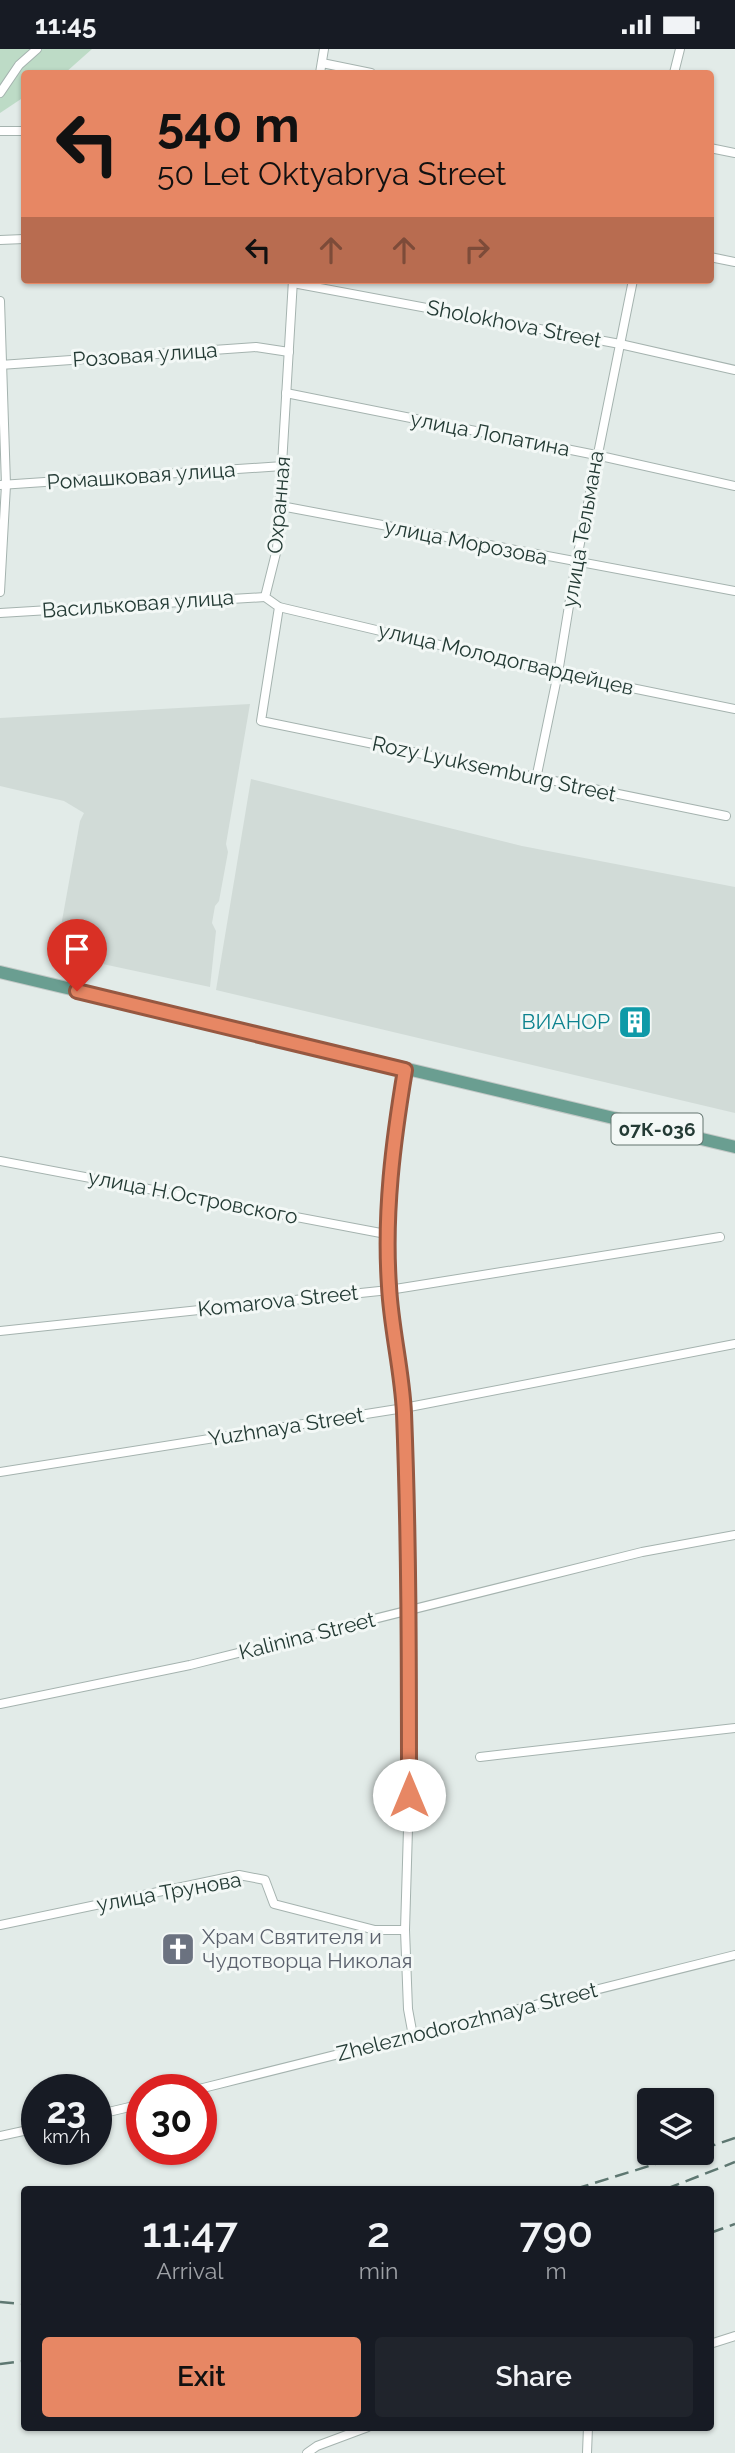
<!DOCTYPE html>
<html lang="en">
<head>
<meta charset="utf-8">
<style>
	body { margin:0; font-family:Raleway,sans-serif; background:#20242c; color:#f1f3f6; height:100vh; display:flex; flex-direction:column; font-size:26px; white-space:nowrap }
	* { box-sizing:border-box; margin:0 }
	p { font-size:23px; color:#9ea1a6 }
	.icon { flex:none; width:38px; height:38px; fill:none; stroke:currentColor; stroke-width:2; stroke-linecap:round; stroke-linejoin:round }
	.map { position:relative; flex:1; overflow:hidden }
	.panel { position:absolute; left:21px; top:2137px; width:693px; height:245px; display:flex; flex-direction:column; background:#171b24; border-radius:7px; box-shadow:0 2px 5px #0004 }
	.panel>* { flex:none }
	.top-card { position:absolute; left:21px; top:21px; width:693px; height:214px; border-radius:7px; box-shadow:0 2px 5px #0004; background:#e78764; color:#111; overflow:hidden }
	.buttons { position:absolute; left:637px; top:2039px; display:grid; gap:14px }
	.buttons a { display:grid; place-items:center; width:77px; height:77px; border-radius:7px; background:#171b24; box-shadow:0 2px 5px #0004; font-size:35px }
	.speed { position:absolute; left:21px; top:2025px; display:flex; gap:14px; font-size:35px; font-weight:700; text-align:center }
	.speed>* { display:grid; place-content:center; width:91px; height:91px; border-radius:50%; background:#171b24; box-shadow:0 2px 5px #0004; line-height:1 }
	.speed small { font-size:18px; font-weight:400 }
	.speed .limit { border:10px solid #d22; background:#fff; color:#111 }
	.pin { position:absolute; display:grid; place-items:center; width:60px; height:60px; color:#fff; margin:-72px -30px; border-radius:50% 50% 50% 0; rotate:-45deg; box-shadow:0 0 7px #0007 }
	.pin .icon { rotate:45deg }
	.me { position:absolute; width:77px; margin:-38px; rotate:0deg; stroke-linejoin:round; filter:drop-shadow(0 0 5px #0008) }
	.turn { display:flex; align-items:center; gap:24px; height:147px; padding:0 21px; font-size:32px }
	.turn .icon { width:91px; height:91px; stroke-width:2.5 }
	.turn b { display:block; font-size:49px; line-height:60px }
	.lanes { display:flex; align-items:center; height:66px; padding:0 21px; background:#0003; justify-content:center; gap:35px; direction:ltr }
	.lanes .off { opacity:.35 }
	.eta { display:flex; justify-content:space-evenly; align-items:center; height:119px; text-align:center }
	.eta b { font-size:42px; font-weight:600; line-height:49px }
	.button { display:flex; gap:14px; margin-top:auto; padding:14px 21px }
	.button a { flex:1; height:80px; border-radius:7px; background:#e78764; color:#111; font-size:28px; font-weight:600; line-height:80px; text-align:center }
	.button a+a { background:#20242c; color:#f1f3f6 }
	.status { display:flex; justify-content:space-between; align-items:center; height:49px; padding:0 35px; background:#171b24; direction:ltr }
	.status svg { height:19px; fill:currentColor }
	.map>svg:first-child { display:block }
	.built { fill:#d1dbd7 }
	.green { fill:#bddbc6 }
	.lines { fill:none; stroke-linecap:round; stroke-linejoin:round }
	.street-casing { stroke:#a5b3af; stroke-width:10 }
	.primary-casing { stroke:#c2c8c6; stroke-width:14 }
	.street { stroke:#fff; stroke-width:8 }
	.primary { stroke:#6a9e91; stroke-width:12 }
	.rail { stroke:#5e7771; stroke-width:2.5; stroke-dasharray:14 7; stroke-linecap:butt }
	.route-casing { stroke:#965841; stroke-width:18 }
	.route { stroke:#e78764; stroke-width:12 }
	.labels { text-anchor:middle; stroke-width:6; stroke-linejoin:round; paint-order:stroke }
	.shield { fill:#f3f8f6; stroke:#62746f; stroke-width:2 }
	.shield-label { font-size:19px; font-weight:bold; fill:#243b35 }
	.street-label { font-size:21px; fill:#243b35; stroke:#f3f8f6 }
	.culture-label { font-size:21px; fill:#0d838f; stroke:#f3f8f6; text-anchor:end }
	.worship-label { font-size:21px; fill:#5b616d; stroke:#f3f8f6; text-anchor:start }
</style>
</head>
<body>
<div class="status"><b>11:45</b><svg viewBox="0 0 49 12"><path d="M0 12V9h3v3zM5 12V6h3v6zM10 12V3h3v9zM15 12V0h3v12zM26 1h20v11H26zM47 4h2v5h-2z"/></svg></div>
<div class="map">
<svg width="735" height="2404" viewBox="0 0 735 2404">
	<rect width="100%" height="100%" fill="#e2ebe8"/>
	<g class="built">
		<path d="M250,655l-24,140 2,8 -9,49 -4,5 -3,17 4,8 -6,56 -154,-33 24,-133 4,-8 -20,-12 -64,-15v-68z"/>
		<path d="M251,730l271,67 213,41v226l-519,-123z"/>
	</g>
	<path class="green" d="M0,0h92l-27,24h-41v24l-24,16z"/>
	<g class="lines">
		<g class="street-casing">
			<g id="street">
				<path d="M322,14l49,10"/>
				<path d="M320,24l4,-24"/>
				<path d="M674,24l6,-24"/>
				<path d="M0,44l19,-28 18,-16"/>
				<path d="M0,82h24"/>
				<path d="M710,99l25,5"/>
				<path d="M0,191l24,-1"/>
				<path d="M710,208l25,5"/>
				<path d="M293,231l-16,269 -12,48 14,10 -18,114 465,95"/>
				<path d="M293,234l327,61 115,26"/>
				<path d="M0,252l6,184 -6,107"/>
				<path d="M0,316l256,-18 33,5"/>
				<path d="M286,344l310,62 139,31"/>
				<path d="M0,436l283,-19"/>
				<path d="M281,457l454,85"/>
				<path d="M279,558l279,66 177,36"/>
				<path d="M0,564l265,-16"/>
				<path d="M536,730l22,-106 18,-110 57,-283"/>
				<path d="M405,1021l-12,73 -7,91 3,56 15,118 6,202 -1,185 -4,135 3,79 5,27"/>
				<path d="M0,1112l386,73"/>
				<path d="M0,1282l389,-41 331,-53"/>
				<path d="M0,1423l404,-64 331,-64"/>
				<path d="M0,1655l190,-39 452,-113 93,-17"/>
				<path d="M480,1708l255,-29"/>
				<path d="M0,1876l239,-50 26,5 9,24 101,26h30"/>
				<path d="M199,2040l536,-134"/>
				<path d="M96,2066l46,-11"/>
				<path d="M0,2087l37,-8"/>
				<path d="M710,2295l25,-8"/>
				<path d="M307,2404l10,-7 51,-19"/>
				<path d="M587,2404l1,-26"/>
			</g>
		</g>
		<g class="primary-casing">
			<path id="primary" d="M0,923l735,175"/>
		</g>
		<use href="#street" class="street"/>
		<use href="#primary" class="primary"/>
		<g class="rail">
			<path d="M702,2100l33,-11"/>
			<path d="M575,2140l116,-36"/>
			<path d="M666,2140l69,-27"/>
			<path d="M710,2184l25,-9"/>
			<path d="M0,2253l24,2"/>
			<path d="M0,2315l24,-3"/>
		</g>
	</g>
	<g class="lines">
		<g class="route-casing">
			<path id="route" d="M77,942l328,79c-12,72 -21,143 -16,216 2,42 13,84 15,127 5,127 5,254 5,382"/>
		</g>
		<use href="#route" class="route"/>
	</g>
	<defs>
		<g id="building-square" transform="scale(1.75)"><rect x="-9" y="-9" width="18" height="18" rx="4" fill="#0f9aa8" stroke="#f3f8f6"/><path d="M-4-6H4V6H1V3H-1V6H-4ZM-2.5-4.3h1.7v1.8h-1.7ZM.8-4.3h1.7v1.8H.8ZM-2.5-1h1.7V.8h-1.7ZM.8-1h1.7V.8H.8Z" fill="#fff"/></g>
		<g id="church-square" transform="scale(1.75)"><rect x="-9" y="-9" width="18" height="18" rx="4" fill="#6b7280" stroke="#f3f8f6"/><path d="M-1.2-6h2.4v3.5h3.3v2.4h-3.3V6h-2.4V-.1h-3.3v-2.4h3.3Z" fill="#fff"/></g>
	</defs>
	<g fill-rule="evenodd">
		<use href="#building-square" x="635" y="973"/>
		<use href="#church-square" x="178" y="1900"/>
	</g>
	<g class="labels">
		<rect class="shield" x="611.5" y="1064.5" width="91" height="31" rx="5"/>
		<g class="shield-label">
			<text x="657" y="1087">07К-036</text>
		</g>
		<g class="street-label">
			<text transform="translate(514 275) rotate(11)" y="7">Sholokhova Street</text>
			<text transform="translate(145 306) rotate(-4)" y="7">Розовая улица</text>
			<text transform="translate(490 385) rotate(11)" y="7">улица Лопатина</text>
			<text transform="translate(141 427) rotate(-4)" y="7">Ромашковая улица</text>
			<text transform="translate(279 456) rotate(-85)" y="7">Охранная</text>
			<text transform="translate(583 480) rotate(-80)" y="7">улица Тельмана</text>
			<text transform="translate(466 493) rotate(11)" y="7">улица Морозова</text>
			<text transform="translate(138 555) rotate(-4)" y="7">Васильковая улица</text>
			<text transform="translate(506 610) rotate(13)" y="7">улица Молодогвардейцев</text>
			<text transform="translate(494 720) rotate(12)" y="7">Rozy Lyuksemburg Street</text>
			<text transform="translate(193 1148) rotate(11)" y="7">улица Н.Островского</text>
			<text transform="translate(278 1252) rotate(-6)" y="7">Komarova Street</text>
			<text transform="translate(286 1378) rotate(-9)" y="7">Yuzhnaya Street</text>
			<text transform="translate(307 1587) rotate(-14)" y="7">Kalinina Street</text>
			<text transform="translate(169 1843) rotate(-10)" y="7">улица Трунова</text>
			<text transform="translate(467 1973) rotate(-14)" y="7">Zheleznodorozhnaya Street</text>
		</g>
		<g class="culture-label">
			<text x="610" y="980">ВИАНОР</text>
		</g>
		<g class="worship-label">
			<text x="202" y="1895">Храм Святителя и<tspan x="202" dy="24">Чудотворца Николая</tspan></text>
		</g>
	</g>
</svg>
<div class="buttons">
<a><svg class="icon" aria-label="layers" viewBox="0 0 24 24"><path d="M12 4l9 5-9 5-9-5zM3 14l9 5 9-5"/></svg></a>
</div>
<div class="speed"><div>23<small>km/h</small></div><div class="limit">30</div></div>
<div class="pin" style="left:77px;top:942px;background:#d93025"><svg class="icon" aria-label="arrive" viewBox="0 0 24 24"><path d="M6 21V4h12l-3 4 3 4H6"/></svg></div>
<svg class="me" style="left:409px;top:1746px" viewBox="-20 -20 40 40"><circle r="19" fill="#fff"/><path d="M0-13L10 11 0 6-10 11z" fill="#e78764"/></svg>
<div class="top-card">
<div class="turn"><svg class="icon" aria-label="left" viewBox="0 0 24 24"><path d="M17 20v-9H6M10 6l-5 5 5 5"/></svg><div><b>540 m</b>50 Let Oktyabrya Street</div></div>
<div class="lanes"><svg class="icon" aria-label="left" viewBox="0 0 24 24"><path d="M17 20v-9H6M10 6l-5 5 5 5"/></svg><svg class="icon off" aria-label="ahead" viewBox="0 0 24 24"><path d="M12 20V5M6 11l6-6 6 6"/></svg><svg class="icon off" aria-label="ahead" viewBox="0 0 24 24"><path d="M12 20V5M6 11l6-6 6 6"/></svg><svg class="icon off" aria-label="right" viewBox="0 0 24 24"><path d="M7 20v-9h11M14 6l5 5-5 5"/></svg></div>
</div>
<section class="panel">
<div class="eta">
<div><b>11:47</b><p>Arrival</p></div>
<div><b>2</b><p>min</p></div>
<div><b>790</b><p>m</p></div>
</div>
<div class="button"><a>Exit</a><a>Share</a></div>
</section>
</div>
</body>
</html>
